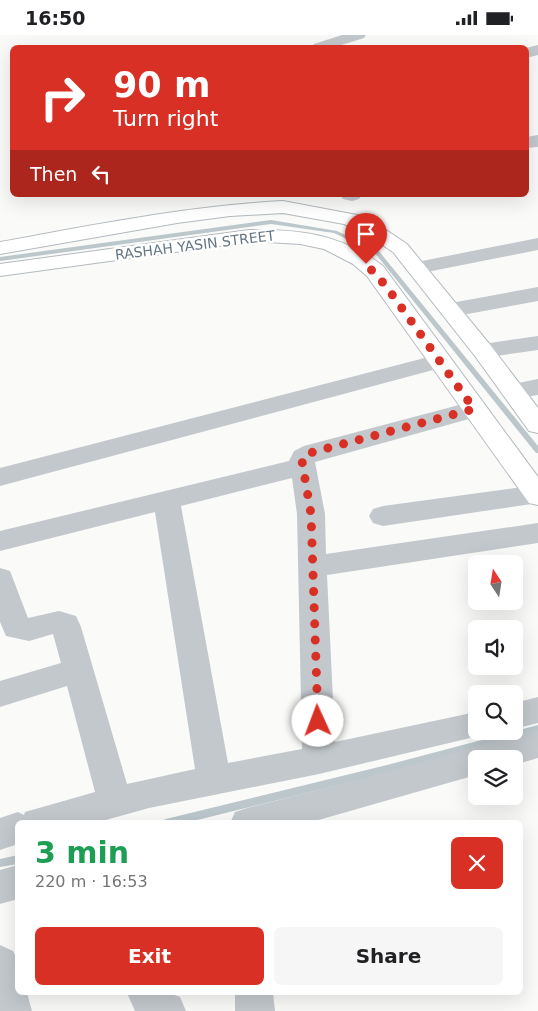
<!DOCTYPE html>
<html lang="en">
<head>
<meta charset="utf-8">
<style>
	body { margin:0; font-family:"DejaVu Sans",sans-serif; background:#f6f6f6; color:#202124; height:100vh; display:flex; flex-direction:column; font-size:19px; white-space:nowrap }
	* { box-sizing:border-box; margin:0 }
	p { font-size:16px; color:#757577 }
	.icon { flex:none; width:28px; height:28px; fill:none; stroke:currentColor; stroke-width:2; stroke-linecap:round; stroke-linejoin:round }
	.map { position:relative; flex:1; overflow:hidden }
	.sheet { position:absolute; left:15px; top:785px; width:508px; height:175px; display:flex; flex-direction:column; background:#fff; border-radius:8px; box-shadow:0 5px 20px #0002 }
	.sheet>* { flex:none }
	.guide { position:absolute; left:10px; top:10px; width:519px; height:152px; border-radius:8px; box-shadow:0 5px 20px #0002; background:#d93025; color:#fff; overflow:hidden }
	.needle { width:32px; rotate:348deg }
	.tools { position:absolute; left:468px; top:520px; display:grid; gap:10px }
	.tools a { display:grid; place-items:center; width:55px; height:55px; border-radius:8px; background:#fff; box-shadow:0 5px 20px #0002; font-size:25px }
	.pin { position:absolute; display:grid; place-items:center; width:42px; height:42px; color:#fff; margin:-51px -21px; border-radius:50% 50% 50% 0; rotate:-45deg; box-shadow:0 0 5px #0007 }
	.pin .icon { rotate:45deg }
	.me { position:absolute; width:55px; margin:-28px; rotate:358deg; stroke-linejoin:round; filter:drop-shadow(0 0 4px #0008) }
	.turn { display:flex; align-items:center; gap:18px; height:105px; padding:0 20px; font-size:22px }
	.turn .icon { width:65px; height:65px; stroke-width:2.5 }
	.turn b { display:block; font-size:35px; line-height:42px }
	.then { display:flex; align-items:center; height:48px; padding:0 20px; background:#0003; gap:10px; font-size:19px }
	.round { display:grid; place-items:center; flex:none; width:52px; height:52px; border-radius:8px; background:#f6f6f6 }
	.overview { display:flex; align-items:center; justify-content:space-between; height:85px; padding:0 20px }
	h1 { font-size:30px; font-weight:700; line-height:38px; color:#1e9e55 }
	.primary-button { display:flex; gap:10px; margin-top:auto; padding:10px 20px }
	.primary-button a { flex:1; height:58px; border-radius:8px; background:#d93025; color:#fff; font-size:20px; font-weight:700; line-height:58px; text-align:center }
	.primary-button a+a { background:#f6f6f6; color:#202124 }
	.status { display:flex; justify-content:space-between; align-items:center; height:35px; padding:0 25px; background:#fff; direction:ltr }
	.status svg { height:14px; fill:currentColor }
	.map>svg:first-child { display:block }
	.lines { fill:none; stroke-linecap:round; stroke-linejoin:round }
	.stream { fill:#bbc7cb; fill-rule:evenodd }
	.secondary-casing { stroke:#b3babf; stroke-width:2 }
	.street { fill:#c3c8cc; fill-rule:evenodd }
	.secondary { fill:#fff; fill-rule:evenodd }
	.route { stroke:#d93025; stroke-width:9; stroke-dasharray:0 16.2 }
	.labels { text-anchor:middle; stroke-width:5; stroke-linejoin:round; paint-order:stroke }
	.street-label { font-size:14px; fill:#657683; stroke:#fff }
</style>
</head>
<body>
<div class="status"><b>16:50</b><svg viewBox="0 0 49 12"><path d="M0 12V9h3v3zM5 12V6h3v6zM10 12V3h3v9zM15 12V0h3v12zM26 1h20v11H26zM47 4h2v5h-2z"/></svg></div>
<div class="map">
<svg width="538" height="976" viewBox="0 0 538 976">
	<rect width="100%" height="100%" fill="#fafaf8"/>
	<g class="lines">
		<g class="stream">
			<path d="M271,185l66,11 41,19 160,196v7h-2l-162,-201 -40,-19 -63,-9 -271,37v-4z"/>
			<path d="M538,690v8l-151,40 -202,50h-23l1,-3 3,-1 221,-54z"/>
			<path d="M18,820v9l-18,3v-8z"/>
		</g>
		<g class="secondary-casing">
			<g id="secondary">
				<path d="M283,166l74,14 23,11 27,18 84,102 47,62v25l-9,-2 -54,-75 -82,-104 -27,-18 -22,-10 -61,-11 -53,3 -53,7 -177,31v-12c94,-17 188,-36 283,-41z"/>
				<path d="M249,195c52,-1 92,4 134,36l155,211v28l-9,-2 -162,-227 -14,-12 -29,-15 -24,-5 -33,-2h-18l-249,34v-12z"/>
			</g>
		</g>
		<g class="street">
			<path d="M342,0h24l-2,3 -29,9h-23l2,-3z"/>
			<path d="M538,10v10l-12,3v-10z"/>
			<path d="M538,100v12l-12,1v-11z"/>
			<path d="M340,160h22l-3,4 -7,2 -9,-2z"/>
			<path d="M538,203v12l-121,24 -8,-1 -3,-5 3,-5 8,-1z"/>
			<path d="M538,252v14l-87,16 -8,-2 -3,-5 3,-5 8,-2z"/>
			<path d="M538,301v14l-55,8 -8,-2 -4,-5 4,-5 8,-2z"/>
			<path d="M440,319l8,2 4,5 -4,5 -448,120v-18z"/>
			<path d="M538,344v16l-26,4 -9,-3 -3,-5 3,-5z"/>
			<path d="M474,366l9,2 3,6 -3,6 -168,47 10,52 1,40 212,-31v20l-211,32 8,167 141,-30v19h13l-2,3 -168,40 -170,34 -54,15h-77v21l-18,6v-32l18,-6 6,3 1,-3 70,-20 -28,-106 -67,21v-26l61,-18 -8,-29 -24,7 -23,-5 -6,-14v-54l10,3 18,47 31,-7 17,5 5,11 46,157 68,-15 -40,-257 -155,39v-20l289,-70 5,-10 10,-5zM292,443l5,36 5,235 -74,14 -47,-257z"/>
			<path d="M538,450v18l-155,23 -10,-3 -4,-7 4,-7 10,-3z"/>
			<path d="M538,662v26l-24,6v-26z"/>
			<path d="M538,695v28l-24,7v-6h-38v16l-168,48h-78l5,-11 12,-4 106,-27z"/>
			<path d="M18,830v34l-18,5v-34z"/>
			<path d="M0,910l13,6 5,9v33h9l5,18h-32z"/>
			<path d="M127,958h42l11,4 6,14h-51z"/>
			<path d="M235,958h38l2,18h-40z"/>
		</g>
		<use href="#secondary" class="secondary"/>
	</g>
	<g class="lines">
		<path class="route" d="M318,686l-7,-207 -9,-53 1,-4 10,-5 161,-43 -88,-123 -20,-22"/>
	</g>
	<g class="labels">
		<g class="street-label">
			<text transform="translate(195 210) rotate(-7)" y="5">RASHAH YASIN STREET</text>
		</g>
	</g>
</svg>
<div class="tools">
<a><svg class="needle" viewBox="-14 -14 28 28"><path d="M0-13l5 13h-10z" fill="#e53935"/><path d="M0 13l5-13h-10z" fill="#757577"/></svg></a>
<a><svg class="icon" aria-label="sound" viewBox="0 0 24 24"><path d="M4 9h4l5-4v14l-5-4H4zM17 9q2 3 0 6"/></svg></a>
<a><svg class="icon" aria-label="search" viewBox="0 0 24 24"><circle cx="10" cy="10" r="6"/><path d="M15 15l6 6"/></svg></a>
<a><svg class="icon" aria-label="layers" viewBox="0 0 24 24"><path d="M12 4l9 5-9 5-9-5zM3 14l9 5 9-5"/></svg></a>
</div>
<div class="pin" style="left:366px;top:229px;background:#d93025"><svg class="icon" aria-label="arrive" viewBox="0 0 24 24"><path d="M6 21V4h12l-3 4 3 4H6"/></svg></div>
<svg class="me" style="left:318px;top:686px" viewBox="-20 -20 40 40"><circle r="19" fill="#fff"/><path d="M0-13L10 11 0 6-10 11z" fill="#d93025"/></svg>
<div class="guide">
<div class="turn"><svg class="icon" aria-label="right" viewBox="0 0 24 24"><path d="M7 20v-9h11M14 6l5 5-5 5"/></svg><div><b>90 m</b>Turn right</div></div>
<div class="then">Then<svg class="icon" aria-label="left" viewBox="0 0 24 24"><path d="M17 20v-9H6M10 6l-5 5 5 5"/></svg></div>
</div>
<section class="sheet">
<div class="overview"><div><h1>3 min</h1><p>220 m · 16:53</p></div><a class="round" style="background:#d93025;color:#fff"><svg class="icon" aria-label="close" viewBox="0 0 24 24"><path d="M6 6l12 12M18 6L6 18"/></svg></a></div>
<div class="primary-button"><a>Exit</a><a>Share</a></div>
</section>
</div>
</body>
</html>
